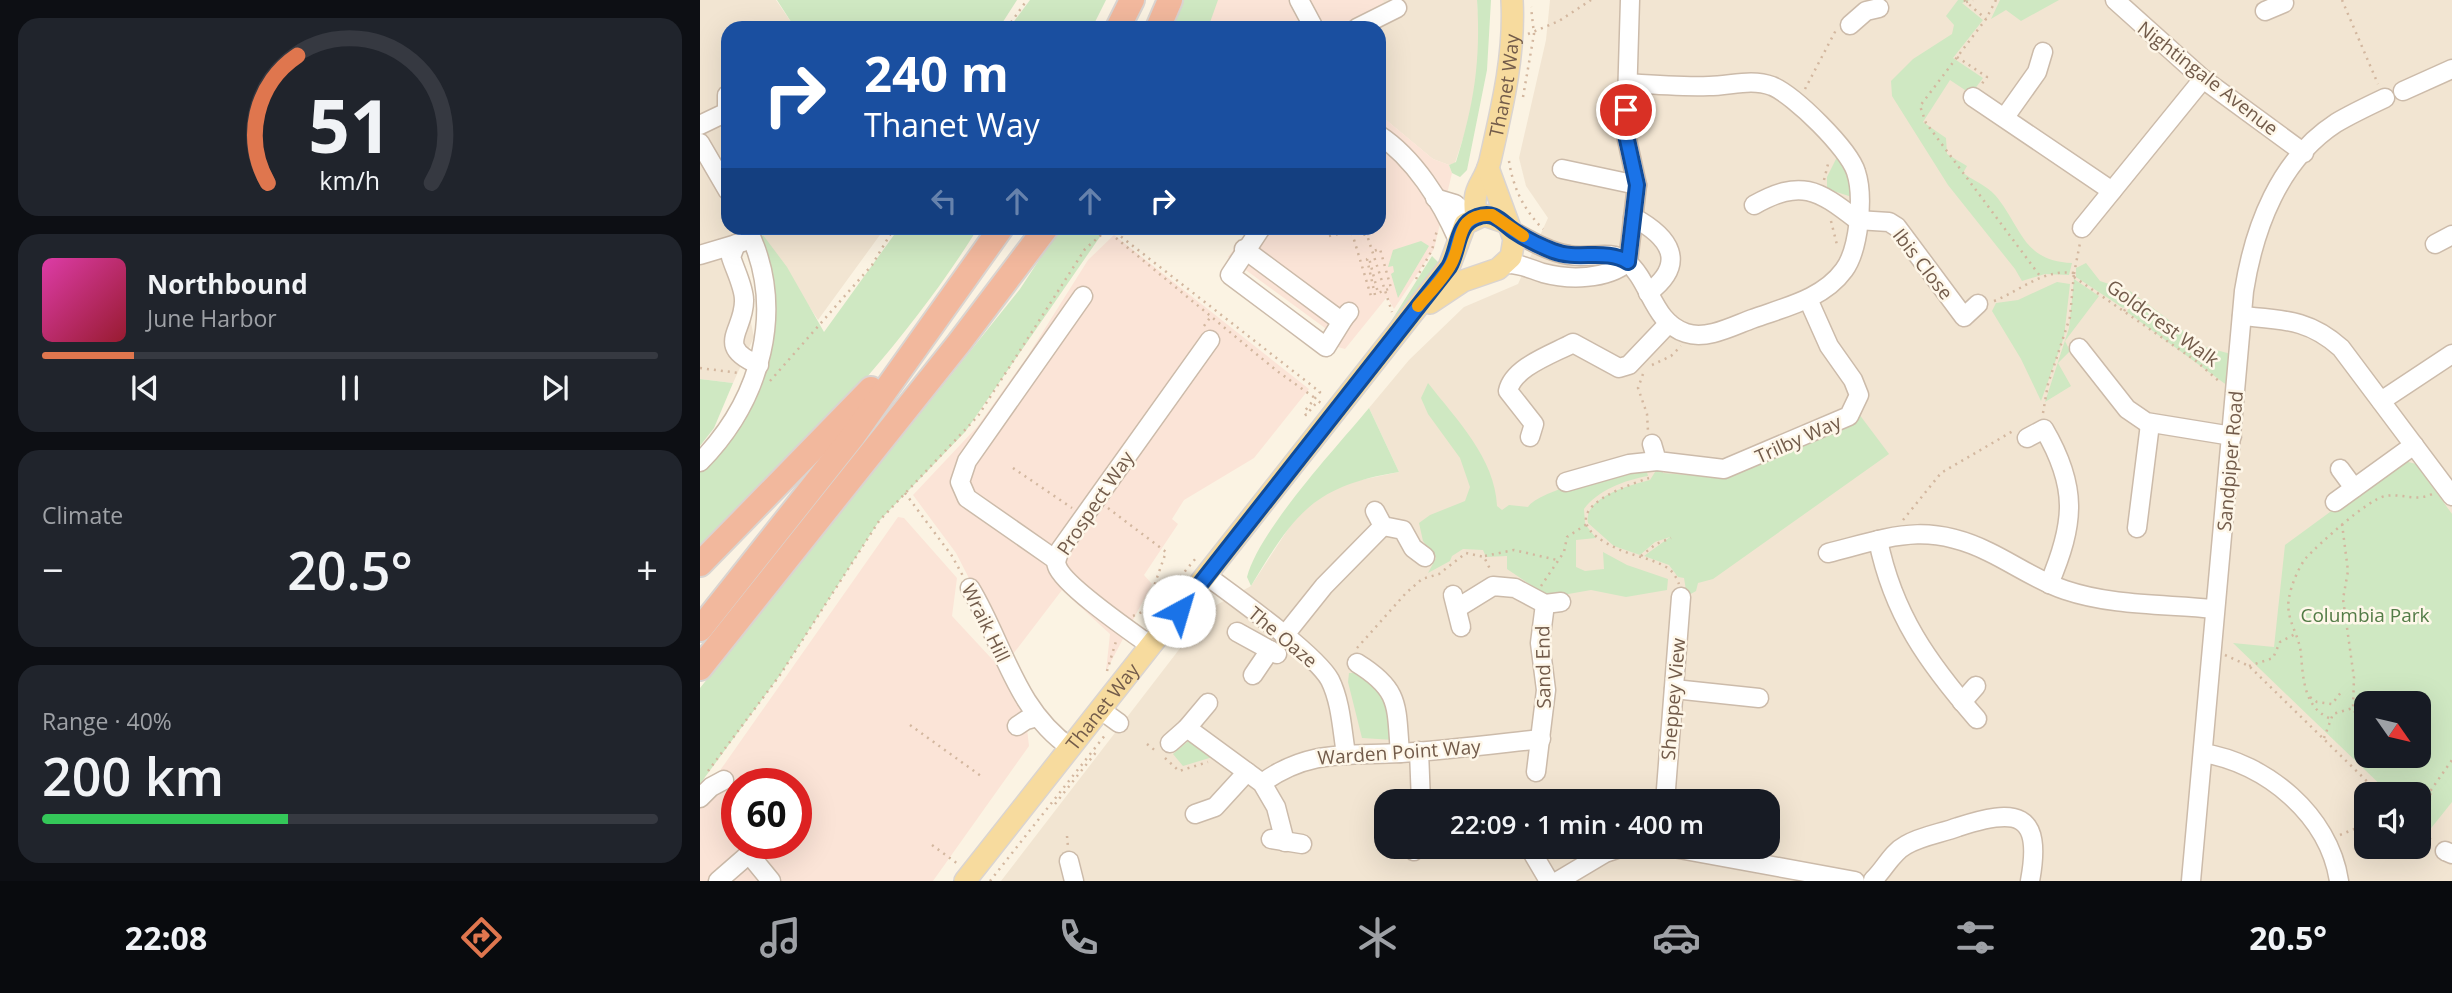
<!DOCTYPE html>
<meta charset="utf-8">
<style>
:root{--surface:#171b24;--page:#20242c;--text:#f1f3f6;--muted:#9ea1a6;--line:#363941;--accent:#df764e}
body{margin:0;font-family:"Open Sans",sans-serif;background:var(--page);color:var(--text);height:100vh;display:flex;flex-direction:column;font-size:26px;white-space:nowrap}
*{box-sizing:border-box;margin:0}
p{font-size:23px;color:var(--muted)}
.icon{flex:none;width:38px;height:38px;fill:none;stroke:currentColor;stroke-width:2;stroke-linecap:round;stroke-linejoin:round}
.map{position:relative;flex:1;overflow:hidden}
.details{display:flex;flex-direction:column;gap:18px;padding:18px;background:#0d0f14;width:700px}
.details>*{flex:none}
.banner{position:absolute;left:21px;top:21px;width:665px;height:214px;border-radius:21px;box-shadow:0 7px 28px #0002;background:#1a4fa0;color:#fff;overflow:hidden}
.needle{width:46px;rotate:124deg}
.fabs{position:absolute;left:1654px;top:691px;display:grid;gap:14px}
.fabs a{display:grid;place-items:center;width:77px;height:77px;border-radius:14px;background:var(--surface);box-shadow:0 7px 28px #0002;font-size:35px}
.speed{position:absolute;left:21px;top:768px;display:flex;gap:14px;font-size:35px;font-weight:700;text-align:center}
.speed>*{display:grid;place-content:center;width:91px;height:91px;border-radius:50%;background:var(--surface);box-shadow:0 7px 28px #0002;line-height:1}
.speed .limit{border:10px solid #d22;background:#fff;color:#111}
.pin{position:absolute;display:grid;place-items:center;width:60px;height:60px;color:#fff;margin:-30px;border:4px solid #fff;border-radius:50%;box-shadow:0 2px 7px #0007}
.me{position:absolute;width:77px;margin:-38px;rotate:39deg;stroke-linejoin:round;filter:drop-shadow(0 0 5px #0008)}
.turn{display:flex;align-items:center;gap:24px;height:147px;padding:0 28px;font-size:32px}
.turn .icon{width:91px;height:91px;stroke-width:2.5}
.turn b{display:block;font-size:49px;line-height:60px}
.lanes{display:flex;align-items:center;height:66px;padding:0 28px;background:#0003;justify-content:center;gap:35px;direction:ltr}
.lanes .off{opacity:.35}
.big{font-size:52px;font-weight:600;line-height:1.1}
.details .widget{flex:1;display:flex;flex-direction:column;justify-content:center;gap:10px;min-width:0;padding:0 24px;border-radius:21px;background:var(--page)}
.details .dial{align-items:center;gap:0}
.dial svg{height:182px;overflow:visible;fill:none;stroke:var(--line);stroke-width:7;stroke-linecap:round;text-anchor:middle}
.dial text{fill:var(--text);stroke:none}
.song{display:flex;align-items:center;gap:21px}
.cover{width:84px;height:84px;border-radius:10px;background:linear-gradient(135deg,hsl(320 70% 55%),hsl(350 70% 35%))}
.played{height:7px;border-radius:4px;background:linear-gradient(90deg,var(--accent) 15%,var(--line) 15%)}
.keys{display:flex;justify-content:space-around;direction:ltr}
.heat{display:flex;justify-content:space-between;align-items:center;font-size:38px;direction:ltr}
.charge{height:10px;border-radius:5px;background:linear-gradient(90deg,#34c759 40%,var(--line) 0)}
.trip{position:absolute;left:674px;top:789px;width:406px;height:70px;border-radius:21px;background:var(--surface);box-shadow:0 7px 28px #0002;font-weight:600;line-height:70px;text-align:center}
.dock{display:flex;height:112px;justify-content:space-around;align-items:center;background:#090b0e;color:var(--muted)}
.dock .icon{width:49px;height:49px}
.dock .on{color:var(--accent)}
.dock b{font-size:32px;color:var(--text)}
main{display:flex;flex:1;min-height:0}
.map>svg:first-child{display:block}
.residential{fill:#f2e5d2;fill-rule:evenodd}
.commercial{fill:#fbe4d7;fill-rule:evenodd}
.green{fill:#cfe8c2;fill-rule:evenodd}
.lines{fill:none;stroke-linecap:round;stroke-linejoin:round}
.minor-casing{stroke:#cba;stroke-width:21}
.major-casing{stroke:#dad4d0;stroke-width:24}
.highway-casing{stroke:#dad4d0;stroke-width:28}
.path{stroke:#d3b79f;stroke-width:2.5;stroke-dasharray:2 5;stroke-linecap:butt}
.minor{stroke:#fff;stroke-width:18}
.major{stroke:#f7db9e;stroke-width:21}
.highway{stroke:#f2b89d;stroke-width:24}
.route-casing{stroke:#114b97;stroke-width:18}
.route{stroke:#1a73e8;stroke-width:12}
.slow{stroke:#f59e0b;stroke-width:12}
.labels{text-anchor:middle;stroke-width:5;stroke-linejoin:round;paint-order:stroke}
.street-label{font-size:19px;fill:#725b4a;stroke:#fef7e9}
.park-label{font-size:19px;fill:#537c46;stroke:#fef7e9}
</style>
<main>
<section class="details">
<div class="widget dial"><svg viewBox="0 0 100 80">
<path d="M14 69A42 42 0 1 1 86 69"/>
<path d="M14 69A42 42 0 0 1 27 13" stroke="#df764e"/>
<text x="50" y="56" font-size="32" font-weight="700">51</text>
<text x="50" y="72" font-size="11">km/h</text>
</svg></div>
<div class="widget">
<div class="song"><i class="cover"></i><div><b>Northbound</b><p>June Harbor</p></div></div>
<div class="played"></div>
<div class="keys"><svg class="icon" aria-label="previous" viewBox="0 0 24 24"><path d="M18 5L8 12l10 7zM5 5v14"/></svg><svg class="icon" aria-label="pause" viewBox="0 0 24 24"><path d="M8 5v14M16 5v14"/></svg><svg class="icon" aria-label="next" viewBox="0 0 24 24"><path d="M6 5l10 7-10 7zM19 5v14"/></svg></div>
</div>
<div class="widget"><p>Climate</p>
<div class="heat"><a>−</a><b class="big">20.5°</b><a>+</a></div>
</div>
<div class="widget"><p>Range · 40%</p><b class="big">200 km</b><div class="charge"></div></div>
</section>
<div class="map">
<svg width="1752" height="881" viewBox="0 0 1752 881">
<rect width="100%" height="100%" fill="#fbf3e3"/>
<g class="residential">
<path d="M0,0h76l19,28h-67v200h157l-67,92 -55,-85 -31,-1 22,103 -21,46 -33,-4z"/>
<path d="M683,0h94l3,43 -7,65 -18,55 -6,2 -16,-6 -54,-45v-86h-36z"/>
<path d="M850,0h902v881h-1451l210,-273 40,-22 43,-66 23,-22 29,-15 53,-11 -30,-64 40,-48 55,-53 54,-23 30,-66 -22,-32 -7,-28 27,-118zM1666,704h52v52h-52zM1666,794h52v53h-52zM686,802h382v45h-382z"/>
</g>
<g class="commercial">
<path d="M517,0h166l1,2 -41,26h-137z"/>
<path d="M679,114l54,45 16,6 3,8 -18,76 -40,60 -7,-12 -42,52 -7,-2 -13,-19 -97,-71 23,-29h128z"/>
<path d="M414,235l195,154 -55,69 -70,42 -12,19 6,5 -34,51 8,9 -46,87 4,-37 -48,-44 -52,68 -54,-105 -43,-58 64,-68 50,-70 61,-97z"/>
<path d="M198,517l6,1 53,60 -5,38 65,70 9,34 3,26 -96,135h-233v-82zM37,784h59v60h-59z"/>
</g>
<g class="green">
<path d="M77,0h240l-18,28h-204z"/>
<path d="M330,0h76l-14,28h-83z"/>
<path d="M480,0h38l-10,28h-40z"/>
<path d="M777,0h14l-4,70 -20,100 -7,7 -8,-4 -3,-8 7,-3c18,-57 25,-102 21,-162z"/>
<path d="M1258,0h12l-8,3 21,17 -30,38 30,20 -12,16 -21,-14 -27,42 23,16 1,16 20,12 -4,7c10,7 24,13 32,22 27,32 27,66 77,68l-3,12 -24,-1 -23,7 -7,-12 -67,-84 -56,-89 -1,-15 22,-22 39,-25 2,-9 -8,-9z"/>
<path d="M1300,0h59l-38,21 -15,-11 -15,9z"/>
<path d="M1139,153l14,31 -1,13 -25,-8v-12z"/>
<path d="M199,228h79c-76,123 -179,224 -278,329v-85c74,-78 86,-130 58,-233l5,-4 24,32 37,65z"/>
<path d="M360,228h46l-141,204 -86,89 -99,154 -80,109v-96l320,-399z"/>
<path d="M721,241l8,5 -31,52 -7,-24 3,-2 -1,-6 -5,1 5,-17z"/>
<path d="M732,256l10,10 -25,23 -27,34z"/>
<path d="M1386,263l14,18 30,10 75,56 26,7 -3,32 -101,-74 6,-13 -10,9 -47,-31v-9z"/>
<path d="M1374,279l25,17 -34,45 5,10 -12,12 13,23 -26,16 24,-74z"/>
<path d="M1357,282l13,2 -6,53 -23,64 -20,-42 -29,-48 4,-8 22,-3z"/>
<path d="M0,379l33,4 -19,45 -14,18z"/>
<path d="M728,383c28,36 67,75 69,123l5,4 7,-5 19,2c11,-17 93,-36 117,-42l3,11c-23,4 -50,14 -64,33l1,15 11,14 -20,2v27l9,4 19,-2 -1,-17 24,13 41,14 -1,11 -41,7 -35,-7 -34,6 -16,-4 -34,-23v-13l-21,1 -3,-7 -20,-1 -11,7 -2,5 -22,12 8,-15 -13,-17 -4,-18 11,-8 35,-14 5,-14 -10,-29 -32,-44 -7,-16z"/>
<path d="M669,408l30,64c-87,14 -105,43 -148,114l-4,-9c13,-48 88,-128 122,-169z"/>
<path d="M1159,414l30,40 -176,125 -15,4 -2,8 -9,5 -3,-18 -6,-1 -9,-12 -25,-9 26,-19 -15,5 -15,13 -26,-9 -26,-23c-5,-26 43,-38 62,-43l5,-8 7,-2 1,3 62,5 69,-29z"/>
<path d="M1701,460l15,4 36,50v288l-24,30 -9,-9 -1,-29h-28l-157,-151 41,4 11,-102zM1666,704h52v52h-52z"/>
<path d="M649,673h8l27,16 10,51 -32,-2 -14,-56z"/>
<path d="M492,738l24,18 -33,10 -10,-12z"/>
</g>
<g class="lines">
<g class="minor-casing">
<g id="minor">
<path d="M599,0l15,28"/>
<path d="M1415,0l88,79 101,74"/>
<path d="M1565,11l19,-8 -1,-3"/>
<path d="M1150,25l16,-14 13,-3"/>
<path d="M657,28l40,-20"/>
<path d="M1703,91l49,-22"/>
<path d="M1273,97l139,94"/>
<path d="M1305,117l32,-45 6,-20"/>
<path d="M0,125l27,-13v-17"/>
<path d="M679,135c35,23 62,66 79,105"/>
<path d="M0,143l28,48"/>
<path d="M862,169l75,16"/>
<path d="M735,198l20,6 17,15"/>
<path d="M1054,205c47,-26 63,-16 103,15"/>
<path d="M933,217c37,20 55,46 15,76"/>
<path d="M1157,220l32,2 8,5 67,90 14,-13"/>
<path d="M561,228l-31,47 96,72 18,-29"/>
<path d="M1382,228l121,-149"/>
<path d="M811,230c18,10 38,22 58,25 19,4 42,-6 57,6 25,20 26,61 60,72 21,7 47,-7 66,-14 33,-12 71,-20 92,-49 15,-20 20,-74 12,-98 -7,-23 -62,-77 -84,-86 -21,-8 -42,0 -63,0 -27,1 -53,-1 -80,-3"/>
<path d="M36,244l-5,13c4,13 13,30 13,43 1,31 -31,46 15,65"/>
<path d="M1735,244l17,-9"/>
<path d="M544,249l93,69h7l5,-6"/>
<path d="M0,255l43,-13"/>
<path d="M928,262l9,-77 -11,-50 4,-135"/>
<path d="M806,264c14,-1 24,5 37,9 26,7 63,7 85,-11"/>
<path d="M1542,316c41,4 67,3 99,32l111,148"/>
<path d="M1379,348l48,61 19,13 86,14"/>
<path d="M1681,401l71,-47"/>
<path d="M830,437l4,-13 -26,-33c5,-24 45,-37 65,-48l46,25 10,-3 40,-42"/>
<path d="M1327,438l17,-9c34,58 31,94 5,155"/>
<path d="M952,444l5,17 67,8 125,-53 10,-21 -6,-15 -24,-34 -21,-47"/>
<path d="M0,462c61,-62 87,-153 47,-234"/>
<path d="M1640,469l14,19"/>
<path d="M866,482l63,-18 28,-3"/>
<path d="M1635,502l79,-57"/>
<path d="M675,511l8,15 20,4 10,18 12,9"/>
<path d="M1437,528l13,-104"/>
<path d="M1178,540c15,74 50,123 99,179"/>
<path d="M1128,553c63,-16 98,-32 161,-1 25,12 49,29 76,38 47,16 100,14 149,19"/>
<path d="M356,560l-89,-62 -7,-16 7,-21 116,-165"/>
<path d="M507,576c27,20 109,78 123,104 11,22 12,50 16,74"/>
<path d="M270,588c33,54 45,122 101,160"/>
<path d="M753,595l8,32"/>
<path d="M759,607l34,-21 22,2 30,16 16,-2"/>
<path d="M537,632l40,22"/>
<path d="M584,636l40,-50 59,-60"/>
<path d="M451,646c-18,-13 -88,-61 -94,-80 -2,-5 1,-10 3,-16l150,-210"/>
<path d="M657,663c44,27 39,43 43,90"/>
<path d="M553,675l17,-25"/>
<path d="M974,689l85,9"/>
<path d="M1262,702l14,-16"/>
<path d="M401,710l18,13"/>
<path d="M317,726l9,-6 11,-3"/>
<path d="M487,728l75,55 14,24 9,35"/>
<path d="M470,743l17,-15 21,-25"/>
<path d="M719,751l2,51"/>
<path d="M1503,753c63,10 126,62 136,128"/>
<path d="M836,772l10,-82 -6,-47 5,-39"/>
<path d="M562,783c47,-34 85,-27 139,-30 47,-3 94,-9 140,-14"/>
<path d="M0,798l11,-11 13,-7"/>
<path d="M828,802v-2"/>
<path d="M965,802l16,-205"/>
<path d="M495,814l20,-7 32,-35"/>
<path d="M571,839l31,5"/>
<path d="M829,847l20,34"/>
<path d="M968,847l187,34"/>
<path d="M714,851l1,-4"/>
<path d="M1745,851l7,3"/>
<path d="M369,861l5,20"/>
<path d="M1173,880c12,-11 18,-27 33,-35 15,-9 36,-12 52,-18 58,-19 85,-16 72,54"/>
<path d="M18,881l31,-27 22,27"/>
<path d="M858,881l47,-28 18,-6"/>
<path d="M1491,881l53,-590c10,-63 35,-131 92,-168 15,-9 32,-17 49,-25"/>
</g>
</g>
<g class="major-casing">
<g id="major">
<path id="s1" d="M776,217c-5,-32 8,-31 14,-56 12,-53 25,-106 22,-161"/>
<path d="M730,303l33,-22 35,-12 13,-12 3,-18 -26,-71"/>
<path id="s2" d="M265,881l484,-614 16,-43 19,-9 23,8"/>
</g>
</g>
<g class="highway-casing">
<g id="highway">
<path d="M418,28l14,-28"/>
<path d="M458,28l12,-28"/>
<path d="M0,564l171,-175"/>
<path d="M0,629l153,-193 148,-208"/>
<path d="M0,668l259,-325 87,-115"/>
</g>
</g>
<g class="path">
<path d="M1264,0l22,19"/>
<path d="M1296,0l-10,19 -66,87 6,17 114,153"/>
<path d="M1642,0l36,84"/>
<path d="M1266,2l7,-2"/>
<path d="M307,28l20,-28"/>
<path d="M828,34l31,-13 32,-21"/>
<path d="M1257,57l30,20 -6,8"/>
<path d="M1105,89l31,-59"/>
<path d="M823,97l11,-63 -3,-27"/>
<path d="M809,161c4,27 15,49 34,68"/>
<path d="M1124,180l5,-20"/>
<path d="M1131,221l6,24"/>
<path d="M410,228l210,164 -16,20 2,3 12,-14 3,2"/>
<path d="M425,228l10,4 23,-4"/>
<path d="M652,233l19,63 4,-1 -8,-36 2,-1 9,35 13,-5 -11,-39 -7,2"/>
<path d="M667,235l3,-7"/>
<path d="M629,236l19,-4 19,3 25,77"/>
<path d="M416,238l161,133 38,27"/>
<path d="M1374,274l6,-31"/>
<path d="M1374,277l122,84 25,22"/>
<path d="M716,279l16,-29 5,-20"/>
<path d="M1294,301c28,-11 48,-32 80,-28"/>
<path d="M1424,311l8,-12"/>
<path d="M504,326l8,-11"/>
<path d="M952,365l19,-9 10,-10"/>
<path d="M0,368l39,5"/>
<path d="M943,374l-5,14 9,26 1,17"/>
<path d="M70,381l102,-116 22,-37"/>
<path d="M1343,413l5,-29 22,-67 4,-44"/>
<path d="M313,468l59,40"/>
<path d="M949,478c-36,12 -102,38 -33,70 16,8 35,10 50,19 7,4 10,10 13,17"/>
<path d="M205,493l47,63 11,20"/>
<path d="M408,508l58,44 -21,60"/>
<path d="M1203,520l38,-47 72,-42"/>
<path d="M1642,524l6,47 -5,28 11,79 -1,30 8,18"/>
<path d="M785,556l29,-6 43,10"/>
<path d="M941,556l15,-12 15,-6"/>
<path d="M841,586l23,-34 3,-15 20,-13"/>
<path d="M433,616l23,-10 40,-48"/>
<path d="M657,648l49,-55 16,-14 17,-5 27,-21 18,4 6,12"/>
<path d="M1525,655l24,11 131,128"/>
<path d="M1549,666l24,-8 7,-16 17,-9"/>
<path d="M407,671l10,-33"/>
<path d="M1610,697l7,5 15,2 10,-13"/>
<path d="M1629,718c-25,-11 -26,-40 -28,-64 -2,-21 -16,-35 -12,-56 2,-12 9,-30 17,-40 13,-14 61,-58 79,-62 17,-3 31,6 47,-2"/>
<path d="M210,725l71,51"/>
<path d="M1624,738l9,-24 20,-6"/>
<path d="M447,744l10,8"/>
<path d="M465,758l14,13 29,-9"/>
<path d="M8,771l72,-96 99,-154 99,-105 107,-167 24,-21"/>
<path d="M1718,797l13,-7 21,-30"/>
<path d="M355,804l42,-53"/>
<path d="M1718,830l15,11"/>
<path d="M1640,835l26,-11"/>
<path d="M367,836l1,11"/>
<path d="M1726,837l5,-47"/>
<path d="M232,845l26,19"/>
<path d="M290,881l116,-147"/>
</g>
<use href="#minor" class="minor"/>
<use href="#major" class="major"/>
<use href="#highway" class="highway"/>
</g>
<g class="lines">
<g class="route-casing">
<path id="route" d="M479,611l270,-344c10,-17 7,-43 28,-50 18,-7 25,6 37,14 12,8 26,15 39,20 25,10 52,-3 75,11l9,-77 -11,-50v-25"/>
</g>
<use href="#route" class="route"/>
<path class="slow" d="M718,306c11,-13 24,-26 32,-40 14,-23 4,-53 42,-51l31,21"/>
</g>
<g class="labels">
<g class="street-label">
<text transform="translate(1508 78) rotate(38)" y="7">Nightingale Avenue</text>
<text dy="7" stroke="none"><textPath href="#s1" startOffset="136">Thanet Way</textPath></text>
<text transform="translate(1223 264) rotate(52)" y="7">Ibis Close</text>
<text transform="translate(1463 323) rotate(36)" y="7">Goldcrest Walk</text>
<text transform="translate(1098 439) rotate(-24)" y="7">Trilby Way</text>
<text transform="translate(1530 461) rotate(-85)" y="7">Sandpiper Road</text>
<text transform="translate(395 503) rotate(-56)" y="7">Prospect Way</text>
<text transform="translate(286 623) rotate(64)" y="7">Wraik Hill</text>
<text transform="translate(583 637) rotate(40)" y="7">The Oaze</text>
<text transform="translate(843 667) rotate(-91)" y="7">Sand End</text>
<text transform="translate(973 699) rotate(-85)" y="7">Sheppey View</text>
<text dy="7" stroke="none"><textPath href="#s2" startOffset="222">Thanet Way</textPath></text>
<text transform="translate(699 752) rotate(-4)" y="7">Warden Point Way</text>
</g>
<g class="park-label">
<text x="1665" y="622">Columbia Park</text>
</g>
</g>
</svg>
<div class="fabs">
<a><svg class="needle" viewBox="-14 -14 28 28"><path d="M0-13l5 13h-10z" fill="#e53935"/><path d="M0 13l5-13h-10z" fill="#9ea1a6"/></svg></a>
<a><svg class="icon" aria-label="sound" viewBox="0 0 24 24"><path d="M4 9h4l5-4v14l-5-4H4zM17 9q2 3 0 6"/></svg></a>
</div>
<div class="speed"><div class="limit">60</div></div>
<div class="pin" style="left:926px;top:110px;background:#d93025"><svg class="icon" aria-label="arrive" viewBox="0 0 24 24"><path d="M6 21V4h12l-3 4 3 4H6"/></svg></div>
<svg class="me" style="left:479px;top:611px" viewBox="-20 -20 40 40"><circle r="19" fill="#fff"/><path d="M0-13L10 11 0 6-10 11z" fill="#1a73e8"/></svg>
<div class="trip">22:09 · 1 min · 400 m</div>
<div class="banner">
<div class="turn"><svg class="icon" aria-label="right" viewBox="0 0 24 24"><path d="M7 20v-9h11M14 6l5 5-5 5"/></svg><div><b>240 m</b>Thanet Way</div></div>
<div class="lanes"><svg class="icon off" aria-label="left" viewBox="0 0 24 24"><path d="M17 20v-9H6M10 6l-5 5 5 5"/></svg><svg class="icon off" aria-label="ahead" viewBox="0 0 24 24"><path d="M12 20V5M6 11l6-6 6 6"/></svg><svg class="icon off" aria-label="ahead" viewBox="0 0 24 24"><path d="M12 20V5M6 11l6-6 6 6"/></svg><svg class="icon" aria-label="right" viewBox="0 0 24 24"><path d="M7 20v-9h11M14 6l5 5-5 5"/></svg></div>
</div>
</div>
</main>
<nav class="dock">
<b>22:08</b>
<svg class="icon on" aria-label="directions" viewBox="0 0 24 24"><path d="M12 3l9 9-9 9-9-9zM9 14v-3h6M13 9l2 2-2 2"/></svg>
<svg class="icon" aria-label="music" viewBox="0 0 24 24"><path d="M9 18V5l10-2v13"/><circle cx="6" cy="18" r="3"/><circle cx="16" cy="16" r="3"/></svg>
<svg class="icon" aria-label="phone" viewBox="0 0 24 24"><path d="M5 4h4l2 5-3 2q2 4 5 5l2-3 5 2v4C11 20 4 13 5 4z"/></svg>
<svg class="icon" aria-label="climate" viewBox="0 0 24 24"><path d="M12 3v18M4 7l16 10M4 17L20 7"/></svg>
<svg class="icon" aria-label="car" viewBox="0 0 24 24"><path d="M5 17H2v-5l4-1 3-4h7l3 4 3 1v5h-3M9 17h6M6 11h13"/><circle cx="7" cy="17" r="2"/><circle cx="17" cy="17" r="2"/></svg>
<svg class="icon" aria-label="filters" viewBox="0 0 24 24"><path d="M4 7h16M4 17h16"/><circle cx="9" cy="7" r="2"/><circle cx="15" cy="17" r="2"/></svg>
<b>20.5°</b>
</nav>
